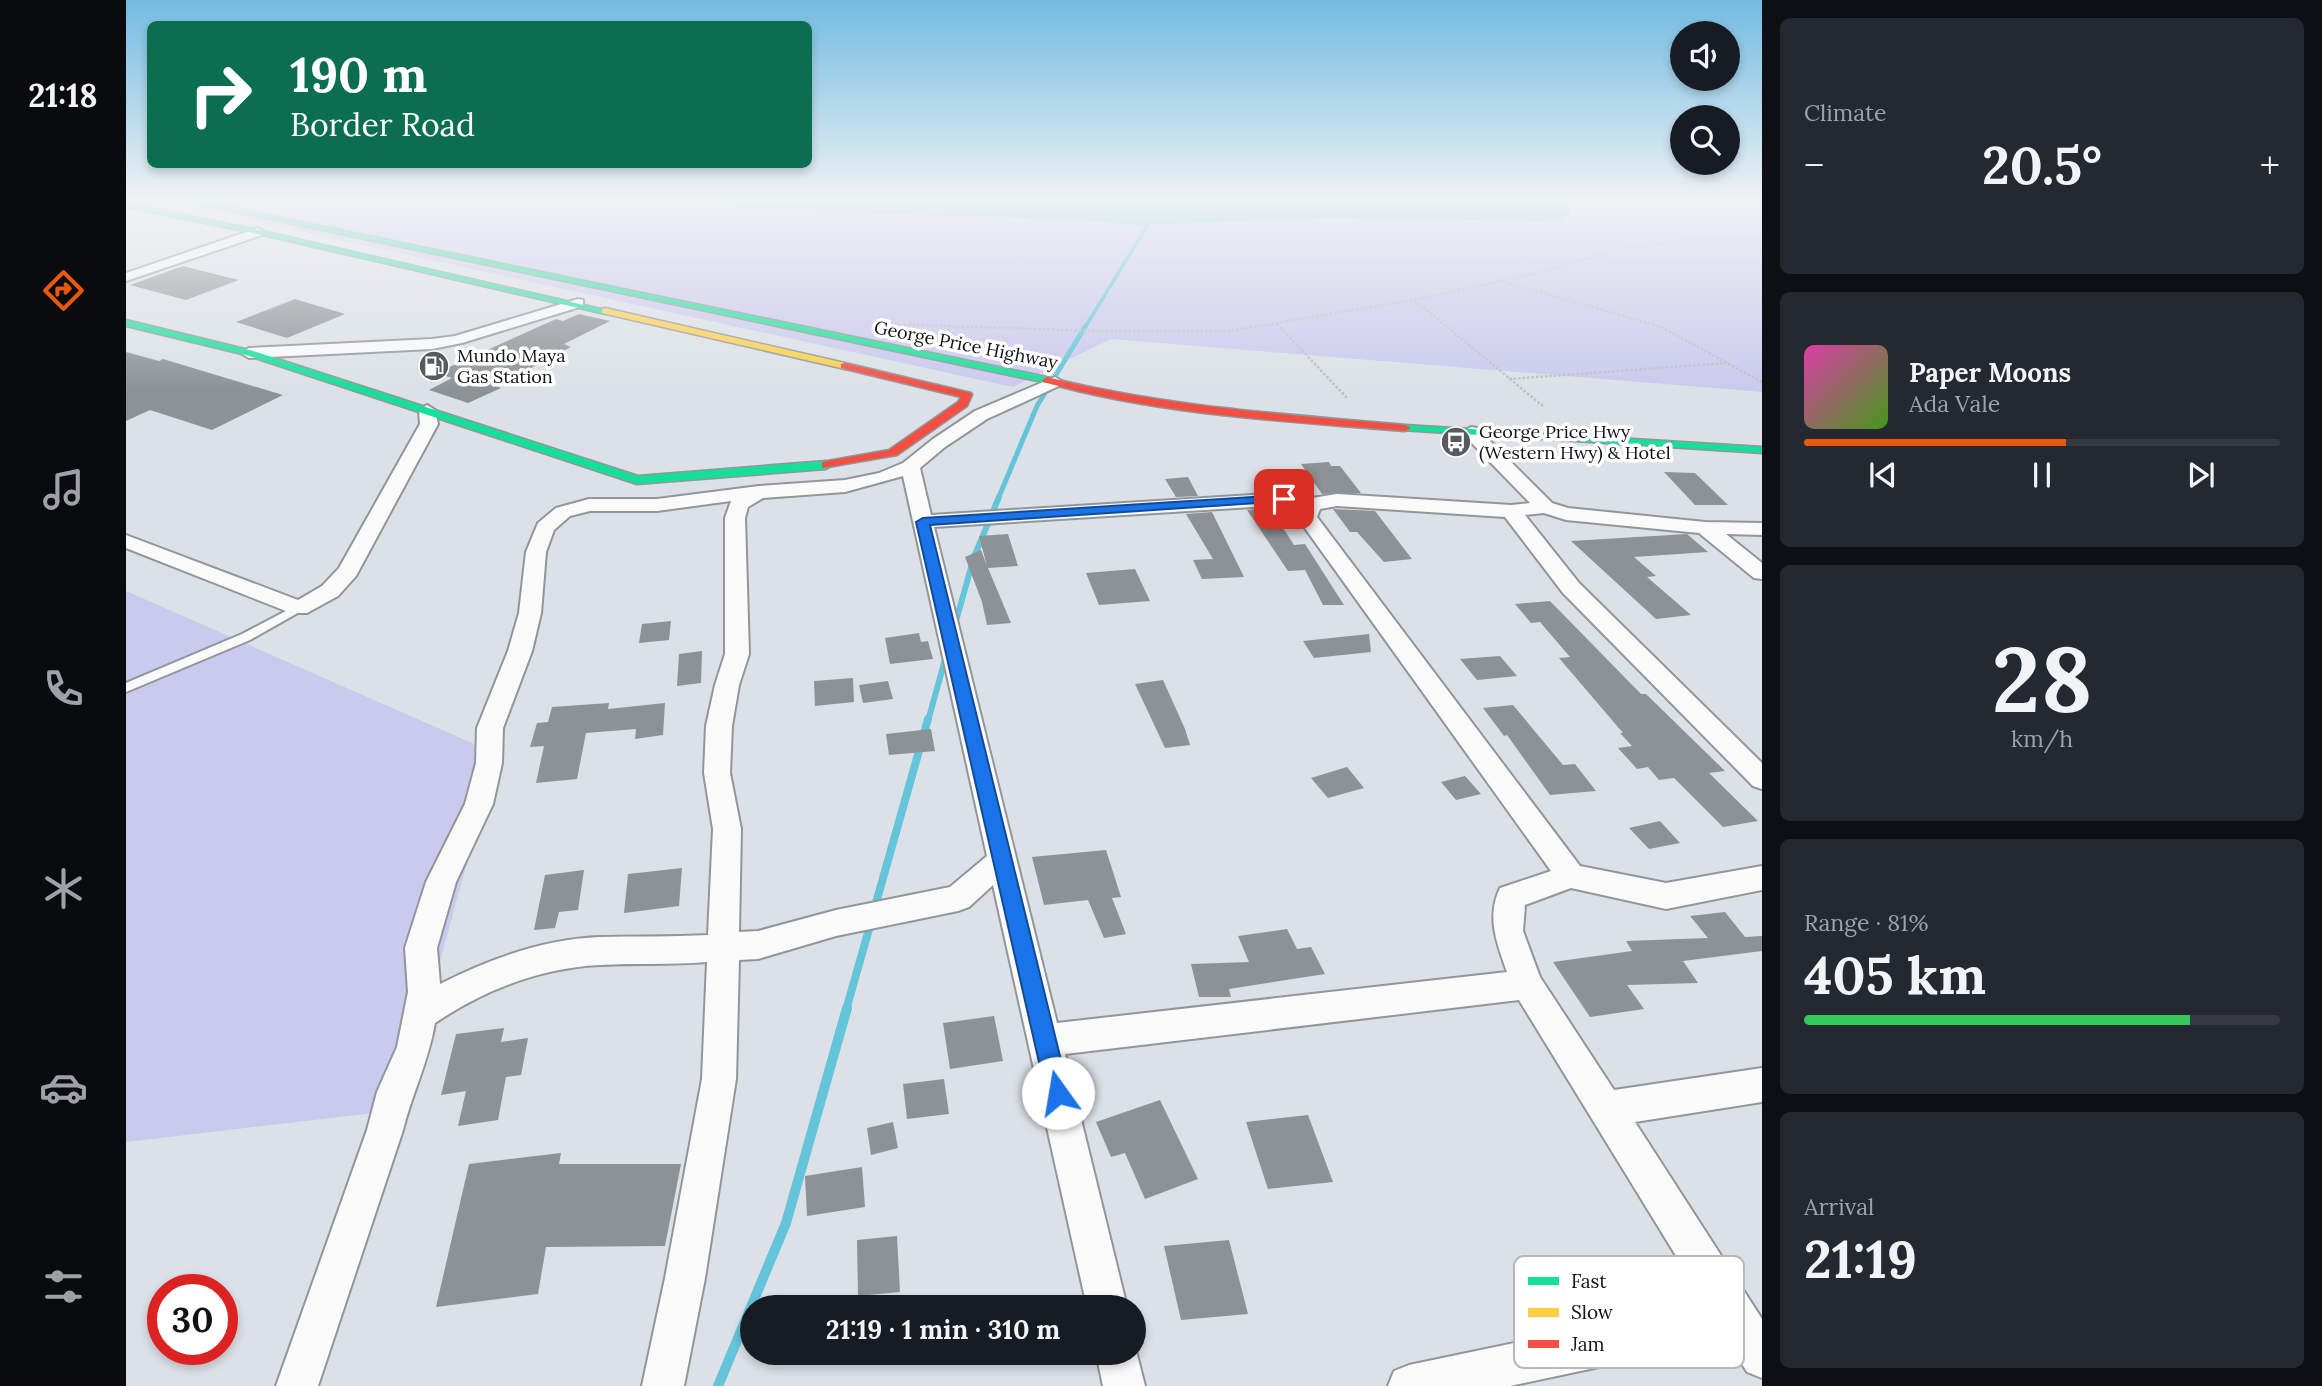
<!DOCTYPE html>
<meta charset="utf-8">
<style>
:root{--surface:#171b24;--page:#242831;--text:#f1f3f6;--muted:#9ea1a6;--line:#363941;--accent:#ea580c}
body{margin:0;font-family:Lora,serif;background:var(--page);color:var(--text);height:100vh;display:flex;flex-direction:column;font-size:26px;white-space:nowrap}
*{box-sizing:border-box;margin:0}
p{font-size:23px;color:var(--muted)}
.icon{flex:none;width:38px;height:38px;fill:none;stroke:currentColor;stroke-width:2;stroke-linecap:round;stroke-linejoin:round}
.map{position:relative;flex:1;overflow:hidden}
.side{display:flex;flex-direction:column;gap:18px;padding:18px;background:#0d0f14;width:560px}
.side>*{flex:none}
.top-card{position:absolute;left:21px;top:21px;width:665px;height:147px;border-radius:10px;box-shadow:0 4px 10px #0003;background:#0b6e4f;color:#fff;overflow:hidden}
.buttons{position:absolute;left:1544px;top:21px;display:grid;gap:14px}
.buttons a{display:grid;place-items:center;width:70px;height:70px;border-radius:50%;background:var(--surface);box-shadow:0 4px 10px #0003;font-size:35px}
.speed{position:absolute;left:21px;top:1274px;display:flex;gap:14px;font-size:35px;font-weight:700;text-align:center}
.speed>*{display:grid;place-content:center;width:91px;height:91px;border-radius:50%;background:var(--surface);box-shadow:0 4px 10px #0003;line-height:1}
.speed .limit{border:10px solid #d22;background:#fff;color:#111}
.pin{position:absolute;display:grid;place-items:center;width:60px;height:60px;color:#fff;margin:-30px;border-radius:14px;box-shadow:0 4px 10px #0006}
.me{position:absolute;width:77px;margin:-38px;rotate:347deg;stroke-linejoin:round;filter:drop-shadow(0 0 5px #0008)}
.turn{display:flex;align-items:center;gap:24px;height:147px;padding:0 28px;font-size:32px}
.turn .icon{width:91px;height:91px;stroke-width:2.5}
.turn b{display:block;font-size:49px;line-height:60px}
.big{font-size:52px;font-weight:700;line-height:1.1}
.side .widget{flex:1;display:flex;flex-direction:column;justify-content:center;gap:10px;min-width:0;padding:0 24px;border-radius:10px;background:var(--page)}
.side .dial{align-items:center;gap:0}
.dial b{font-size:91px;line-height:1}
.song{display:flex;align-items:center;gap:21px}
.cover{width:84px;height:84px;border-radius:10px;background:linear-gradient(135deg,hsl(320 70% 55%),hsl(100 70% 35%))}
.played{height:7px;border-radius:4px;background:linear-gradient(90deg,var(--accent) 55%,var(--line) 55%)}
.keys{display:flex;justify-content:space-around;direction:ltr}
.heat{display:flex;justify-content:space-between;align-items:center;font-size:38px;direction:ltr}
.charge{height:10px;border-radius:5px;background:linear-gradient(90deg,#34c759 81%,var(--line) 0)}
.trip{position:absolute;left:614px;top:1295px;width:406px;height:70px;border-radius:35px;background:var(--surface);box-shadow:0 4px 10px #0003;font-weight:700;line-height:70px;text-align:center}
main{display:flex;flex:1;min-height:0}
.tabs{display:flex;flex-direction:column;width:126px;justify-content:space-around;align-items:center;background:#090b0e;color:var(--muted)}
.tabs .icon{width:49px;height:49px}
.tabs .current{color:var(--accent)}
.tabs b{font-size:32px;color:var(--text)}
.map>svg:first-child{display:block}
.green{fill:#cac9ee}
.water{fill:#64c5da}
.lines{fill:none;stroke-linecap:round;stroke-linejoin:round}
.stream-far4{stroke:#64c5da;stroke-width:3.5}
.stream-far3{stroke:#64c5da;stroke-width:5}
.stream-far2{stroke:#64c5da;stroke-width:6}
.stream-far1{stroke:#64c5da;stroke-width:8}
.stream{stroke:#64c5da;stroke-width:10}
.building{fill:#8d9296}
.lane-casing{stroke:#92969b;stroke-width:4}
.street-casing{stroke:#92969b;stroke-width:4}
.fast-casing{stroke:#92969b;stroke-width:3}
.slow-casing{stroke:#92969b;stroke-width:3}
.jam-casing{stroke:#92969b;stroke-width:3}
.path{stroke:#bfc0c1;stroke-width:2.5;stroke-dasharray:2.5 2;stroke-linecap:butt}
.lane{fill:#fafafb;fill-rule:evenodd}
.street{fill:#fafafb;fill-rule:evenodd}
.fast{fill:#16e098;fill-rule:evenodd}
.slow{fill:#ffcf43;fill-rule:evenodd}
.jam{fill:#f24e42;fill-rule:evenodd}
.route{fill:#1a73e8;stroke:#114b97;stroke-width:2}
.labels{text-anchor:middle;stroke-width:7;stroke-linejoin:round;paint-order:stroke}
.far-street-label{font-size:18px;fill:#101316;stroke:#fff}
.far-poi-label{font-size:18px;fill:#101316;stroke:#fff;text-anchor:start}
.key{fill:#fff;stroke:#b7b8b9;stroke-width:2}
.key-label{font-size:19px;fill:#101316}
</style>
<main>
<nav class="tabs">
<b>21:18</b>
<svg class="icon current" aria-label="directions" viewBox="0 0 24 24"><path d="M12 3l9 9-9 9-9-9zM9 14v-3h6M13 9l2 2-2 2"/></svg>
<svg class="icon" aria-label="music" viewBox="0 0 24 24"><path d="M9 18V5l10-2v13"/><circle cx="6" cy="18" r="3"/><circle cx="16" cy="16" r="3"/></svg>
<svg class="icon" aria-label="phone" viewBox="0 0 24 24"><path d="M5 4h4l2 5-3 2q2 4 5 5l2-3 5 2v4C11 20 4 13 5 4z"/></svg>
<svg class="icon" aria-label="climate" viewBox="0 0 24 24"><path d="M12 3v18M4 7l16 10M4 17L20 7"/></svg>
<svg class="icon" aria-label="car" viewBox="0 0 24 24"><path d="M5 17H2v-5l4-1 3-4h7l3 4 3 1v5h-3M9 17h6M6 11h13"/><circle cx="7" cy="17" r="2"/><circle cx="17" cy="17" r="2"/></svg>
<svg class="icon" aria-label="filters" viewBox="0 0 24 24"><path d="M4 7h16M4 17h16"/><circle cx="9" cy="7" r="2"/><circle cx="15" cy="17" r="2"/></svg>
</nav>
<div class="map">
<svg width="1636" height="1386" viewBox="0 0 1636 1386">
<rect width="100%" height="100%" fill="#dce1e7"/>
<g class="green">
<path d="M21,198h468l171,13 296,9 56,5 189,-7 232,2 12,-6 -1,-8 -11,-8h203v194l-651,-53 -98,48z"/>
<path d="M0,591l371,163 -98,356 -273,32z"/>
</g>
<path class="water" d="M489,198h239l52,4 103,-4h71l53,4 109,-4h317l11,8 1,8 -12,6 -22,1 -210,-3 -189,7 -56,-5 -296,-9z"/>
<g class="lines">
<path class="stream-far4" d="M958,329l68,-111"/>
<path class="stream-far3" d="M872,499l39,-93 48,-79"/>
<g class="stream-far2">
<path d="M828,628l20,-71 25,-60"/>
<path d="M802,721l18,-65"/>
</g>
<g class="stream-far1">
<path d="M748,910l54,-191"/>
<path d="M720,1010l25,-88"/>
</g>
<path class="stream" d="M592,1386l68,-163 61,-215"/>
</g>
<g class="building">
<path d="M57,266l19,5 37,9 -53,20 -56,-15z"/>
<path d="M169,299l50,15 -58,24 -51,-16z"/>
<path d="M453,314l31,7 -46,23 7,3 -74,39 4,2 -33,15 -39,-13 23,-12 -16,-5 120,-54 7,2z"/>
<path d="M0,352l33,9 4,-2 120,36 -71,35 -62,-20 -24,11z"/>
<path d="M1203,462l2,4h9l21,27 -39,1 -21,-30z"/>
<path d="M1538,472l31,1 33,32h-33z"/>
<path d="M1062,477l10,19 -22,1 -11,-18z"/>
<path d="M1144,508l24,37 11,-1 39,61h-21l-18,-35 -17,1 -41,-61z"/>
<path d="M1207,509l42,2 37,48 -28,3 -27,-30h-7z"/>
<path d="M1086,512l32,65 -42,2 -9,-19 20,-1 -27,-45z"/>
<path d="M882,534l10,32 -30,2 23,55 -24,2 -5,-23 -17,-45 16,-7 6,16 -8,-30z"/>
<path d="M1561,534l21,18 -74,5 22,19 -9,1 44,38 -35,4 -85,-78z"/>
<path d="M1009,569l15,32 -51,4 -13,-32z"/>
<path d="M1424,601l91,93h5l79,77 -16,2 49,48 -35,6 -49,-49 -15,2 -11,-13 -11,2 -19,-21 14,-2 -12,-13h3l-64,-75 11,-1 -30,-35 -9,1 -16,-19z"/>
<path d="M545,621l-2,19 -30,3 3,-19z"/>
<path d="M793,633l2,9 7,-1 5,18 -43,5 -5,-26z"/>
<path d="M1243,634l2,18 -57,6 -11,-17z"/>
<path d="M576,651l-1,32 -24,3 2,-32z"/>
<path d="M1374,656l17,20 -40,4 -17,-21z"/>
<path d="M727,678l1,24 -39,4 -1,-25z"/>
<path d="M1037,680l22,49 5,16 -25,3 -30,-64z"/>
<path d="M762,681l5,18 -30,4 -4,-18z"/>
<path d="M483,703l-1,6 57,-6 -2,32 -28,4 1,-10 -50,4 -9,46 -41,4 8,-37 -14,1 7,-24 11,-1 4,-15z"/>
<path d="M1387,705l50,60 12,-1 21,27 -46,4 -43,-60 -3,1 -21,-28z"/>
<path d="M805,729l4,22 -46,4 -3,-21z"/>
<path d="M1221,767l17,21 -36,10 -17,-20z"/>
<path d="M1339,776l16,18 -25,6 -15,-18z"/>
<path d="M1534,821l20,22 -31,6 -20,-21z"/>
<path d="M980,850l15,47 -9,1 14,36 -22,4 -16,-38 -44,5 -12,-48z"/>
<path d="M556,868l-3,38 -55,7 4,-39z"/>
<path d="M458,870l-6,40 -19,2 -4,16 -21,2 11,-55z"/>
<path d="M1599,912l20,25 17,-1v15l-79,10 15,22 -71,2 17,24 -54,8 -37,-55 79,-11 -6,-10 82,-3 -18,-22z"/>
<path d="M1161,929l10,20 14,-2 14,27 -96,15 2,8h-32l-8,-33 58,-2 -11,-26z"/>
<path d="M868,1016l9,45 -53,8 -7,-46z"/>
<path d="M378,1028l-3,14 27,-4 -7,37 -15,2 -8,43 -40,6 8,-35 -25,4 15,-61z"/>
<path d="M818,1079l5,35 -42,5 -4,-35z"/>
<path d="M1034,1100l38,79 -53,20 -20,-46 -14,4 -15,-35z"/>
<path d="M1182,1115l25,67 -65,7 -22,-67z"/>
<path d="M767,1122l5,26 -27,7 -4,-27z"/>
<path d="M435,1153l-2,11h122l-16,82 -119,1 -8,47 -102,13 33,-143z"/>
<path d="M736,1167l3,40 -58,9 -2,-40z"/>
<path d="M771,1236l3,56 -42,4 -1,-56z"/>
<path d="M1103,1240l19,74 -67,6 -17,-74z"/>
</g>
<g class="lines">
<g class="lane-casing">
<path id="lane" d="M173,604l4,2 2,2 -2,2 -53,30 -124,52v-9l116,-49z"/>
</g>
<g class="street-casing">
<g id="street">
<path d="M132,228l6,4 -2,3 -136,46v-8z"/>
<path d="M452,299l5,1v6l-121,37 -30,6 -183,9 -8,-5 8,-5 183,-9 23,-3z"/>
<path d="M929,377l8,5 -2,3 -74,34 -42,28 -25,21 11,47 353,-22 28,5 25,-4 174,11 19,-2 -65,-67 -3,-4 9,-5 6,1 75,75 16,5 137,14 57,1v12l-36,-1 36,29v16l-8,-1 -55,-45 -133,-13 -22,-7 -19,2 54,68 183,180v26l-9,-3 -190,-193 -58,-76 -168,-11 -17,3 -3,8 263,349 86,17 96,-17v24l-96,19 -95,-21 -46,17 -2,26 17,46 74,113 148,-22v34l-127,20 127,197v59l-15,-6 -20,-32 -217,46h-122l6,-15 15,-6 296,-62 -186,-303 -454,54 62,253h-40l-94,-422 -24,22 -11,4 -122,25 -78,23 -19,1 -3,119 -31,199 -21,108h-42l23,-108 37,-199 5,-117c-36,3 -72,1 -107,3 -60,3 -116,25 -165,58 -6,37 -23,71 -32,107l-85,256h-42l91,-256 10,-38 20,-45 11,-55 -3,-44 21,-66 39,-78 11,-41 1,-35 31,-77 11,-38 7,-61 12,-29 18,-15 33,-9h68l102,-13 86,-6 34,-7 24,-10 30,-24 42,-28zM777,476l84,380 -37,31 -114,23 -78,21 -19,1 2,-103 -11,-56 2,-47 7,-41 10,-31 -4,-136 3,-11 15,-9 82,-6zM605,501l-6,17v136l-10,31 -9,41 -2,47 9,56 -5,106c-36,2 -72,1 -108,2 -56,2 -111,22 -160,47l-3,-36 19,-66 37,-78 9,-41 1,-35 29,-77 9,-38 5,-61 8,-22 16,-14 20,-5h67zM1158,505l17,3 -4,9 254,354 -51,17c-14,29 -3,56 7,84l-450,51 -123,-496z"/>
<path d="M301,405l8,5 3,14 -82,152 -18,20 -31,17h-16l-165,-65v-13l172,65 24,-14 17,-18 81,-144 -1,-14z"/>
<path d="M1008,1343l11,43h-42l-7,-33h38z"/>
</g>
</g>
<g class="fast-casing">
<g id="fast">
<path d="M44,198h16l861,179 5,3 -5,3z"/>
<path d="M0,203l132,27 352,81 -5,3 -347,-80 -132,-27z"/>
<path d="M0,320l127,31 385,125 188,-15 6,4 -6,4 -189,15 -391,-129 -120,-29z"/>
<path d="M1279,425l357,22v6l-361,-23 -2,-2z"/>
</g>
</g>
<g class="slow-casing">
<path id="slow" d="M479,308l240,55 5,3 -5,3 -243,-56v-4z"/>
</g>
<g class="jam-casing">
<g id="jam">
<path d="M719,363l126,30 1,2 -5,11 -70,49 -75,13v-6l67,-12 69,-48 3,-5 -120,-29v-4z"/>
<path d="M921,377c117,30 238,37 358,48l6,3 -6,3c-121,-10 -245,-16 -362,-49l-1,-2z"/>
</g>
</g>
<g class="path">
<path d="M1375,281l160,46 101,55"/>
<path d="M1285,301l13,7 120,99"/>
<path d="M755,324l219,7h129l190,-32 118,-26 88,-25 77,-9 60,-1"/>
<path d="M1151,324l71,75"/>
<path d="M1383,379l219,-16"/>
</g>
<use href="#lane" class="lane"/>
<use href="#street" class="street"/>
<use href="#fast" class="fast"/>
<use href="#slow" class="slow"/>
<use href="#jam" class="jam"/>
</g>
<linearGradient id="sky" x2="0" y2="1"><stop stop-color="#73bbe2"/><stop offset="0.51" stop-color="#eff2f4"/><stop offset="1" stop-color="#eff2f4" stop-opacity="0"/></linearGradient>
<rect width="1636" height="392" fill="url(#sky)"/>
<path class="route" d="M1158,495l6,4 -2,2 -358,24 139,568 -3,8 -8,4 -8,-4 -4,-8 -130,-571 7,-4z"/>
<defs>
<g id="fuel-disc" transform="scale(1.575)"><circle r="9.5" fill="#575b5f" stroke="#fff"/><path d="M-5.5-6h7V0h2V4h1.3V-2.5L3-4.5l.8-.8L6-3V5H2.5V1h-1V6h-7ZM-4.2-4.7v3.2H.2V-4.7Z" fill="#fff"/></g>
<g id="bus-disc" transform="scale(1.575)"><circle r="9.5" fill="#575b5f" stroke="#fff"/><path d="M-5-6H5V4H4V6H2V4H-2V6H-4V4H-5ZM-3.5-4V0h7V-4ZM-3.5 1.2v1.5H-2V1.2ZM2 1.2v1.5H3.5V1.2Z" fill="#fff"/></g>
</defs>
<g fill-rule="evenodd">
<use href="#fuel-disc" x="308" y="366"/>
<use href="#bus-disc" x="1330" y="442"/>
</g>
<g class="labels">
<g class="far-street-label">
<text transform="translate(840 345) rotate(11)" y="6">George Price Highway</text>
</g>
<g class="far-poi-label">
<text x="331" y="362">Mundo Maya<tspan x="331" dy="21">Gas Station</tspan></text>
<text x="1353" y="438">George Price Hwy<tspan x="1353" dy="21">(Western Hwy) &amp; Hotel</tspan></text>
</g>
</g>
<rect x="1388" y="1256" width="230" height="112" rx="10" class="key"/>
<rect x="1402" y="1277" width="31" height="8" fill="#16e098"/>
<rect x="1402" y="1308" width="31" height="9" fill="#ffcf43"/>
<rect x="1402" y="1340" width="31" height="8" fill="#f24e42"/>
<g class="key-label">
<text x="1445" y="1288">Fast</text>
<text x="1445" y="1319">Slow</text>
<text x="1445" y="1351">Jam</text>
</g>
</svg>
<div class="buttons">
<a><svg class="icon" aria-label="sound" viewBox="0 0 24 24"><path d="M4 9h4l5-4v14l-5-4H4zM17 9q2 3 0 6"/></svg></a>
<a><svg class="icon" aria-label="search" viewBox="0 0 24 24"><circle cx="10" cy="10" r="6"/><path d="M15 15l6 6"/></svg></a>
</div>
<div class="speed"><div class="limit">30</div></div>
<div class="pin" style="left:1158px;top:499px;background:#d93025"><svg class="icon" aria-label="arrive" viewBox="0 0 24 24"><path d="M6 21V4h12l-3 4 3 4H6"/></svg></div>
<svg class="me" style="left:932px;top:1093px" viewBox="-20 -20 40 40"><circle r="19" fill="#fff"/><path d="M0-13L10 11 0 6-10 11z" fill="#1a73e8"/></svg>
<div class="trip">21:19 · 1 min · 310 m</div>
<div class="top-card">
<div class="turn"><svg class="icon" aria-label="right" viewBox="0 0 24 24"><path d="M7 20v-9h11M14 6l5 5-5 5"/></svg><div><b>190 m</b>Border Road</div></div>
</div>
</div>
<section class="side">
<div class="widget"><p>Climate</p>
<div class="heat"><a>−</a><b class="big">20.5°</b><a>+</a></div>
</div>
<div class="widget">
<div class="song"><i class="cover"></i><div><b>Paper Moons</b><p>Ada Vale</p></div></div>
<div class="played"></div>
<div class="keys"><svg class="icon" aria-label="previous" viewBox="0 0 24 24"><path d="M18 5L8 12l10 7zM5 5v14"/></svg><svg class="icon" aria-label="pause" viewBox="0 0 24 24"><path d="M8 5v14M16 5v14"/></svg><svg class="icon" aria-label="next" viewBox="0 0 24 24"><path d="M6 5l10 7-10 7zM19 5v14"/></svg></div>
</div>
<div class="widget dial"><b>28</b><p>km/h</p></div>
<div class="widget"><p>Range · 81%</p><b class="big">405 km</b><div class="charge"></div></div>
<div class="widget"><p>Arrival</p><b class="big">21:19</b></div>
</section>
</main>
